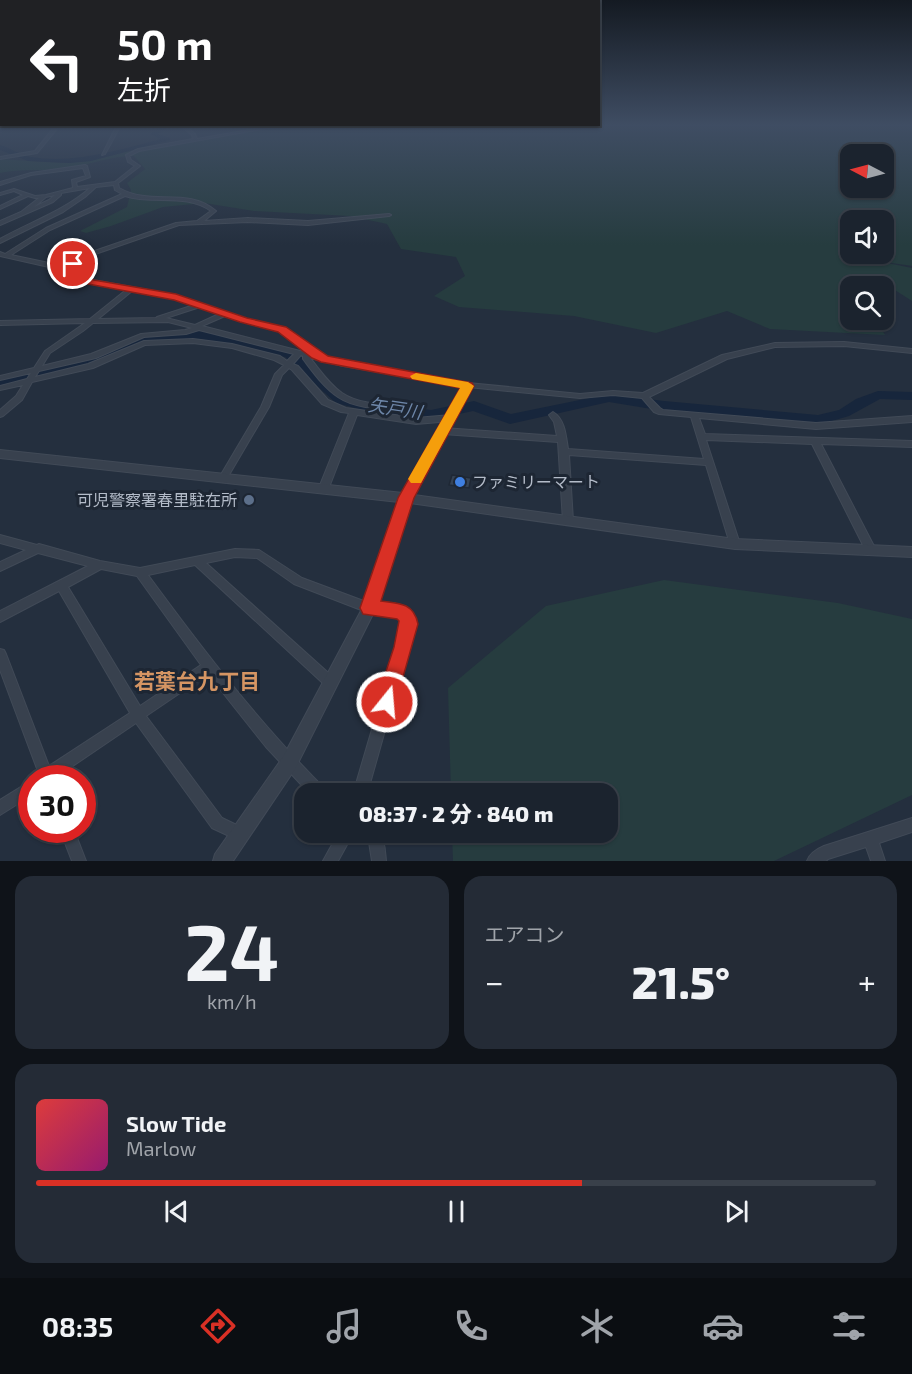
<!DOCTYPE html>
<html lang="ja">
<meta charset="utf-8">
<style>
:root{--surface:#1b232e;--page:#242b36;--text:#f1f3f6;--muted:#a0a4aa;--line:#39404a;--accent:#d93025}
body{margin:0;font-family:"Exo 2","Noto Sans JP",sans-serif;background:var(--page);color:var(--text);height:100vh;display:flex;flex-direction:column;font-size:22px;white-space:nowrap}
*{box-sizing:border-box;margin:0}
p{font-size:20px;color:var(--muted)}
.icon{flex:none;width:33px;height:33px;fill:none;stroke:currentColor;stroke-width:2;stroke-linecap:round;stroke-linejoin:round}
.map{position:relative;height:861px;overflow:hidden}
.sheet{display:flex;flex-direction:column;gap:15px;padding:15px;background:#0f1319;flex:1}
.sheet>*{flex:none}
.top-card{position:absolute;left:0px;top:0px;width:600px;height:126px;box-shadow:0 2px 4px #0004,0 0 0 2px var(--line);background:#202124;color:#fff;overflow:hidden}
.needle{width:39px;rotate:276deg}
.buttons{position:absolute;left:840px;top:144px;display:grid;gap:12px}
.buttons a{display:grid;place-items:center;width:54px;height:54px;border-radius:12px;background:var(--surface);box-shadow:0 2px 4px #0004,0 0 0 2px var(--line);font-size:30px}
.speed{position:absolute;left:18px;top:765px;display:flex;gap:12px;font-size:30px;font-weight:700;text-align:center}
.speed>*{display:grid;place-content:center;width:78px;height:78px;border-radius:50%;background:var(--surface);box-shadow:0 2px 4px #0004,0 0 0 2px var(--line);line-height:1}
.speed .limit{border:9px solid #d22;background:#fff;color:#111}
.pin{position:absolute;display:grid;place-items:center;width:51px;height:51px;color:#fff;margin:-26px;border:3px solid #fff;border-radius:50%;box-shadow:0 2px 6px #0007}
.me{position:absolute;width:66px;margin:-33px;rotate:17deg;stroke-linejoin:round;filter:drop-shadow(0 0 4px #0008)}
.turn{display:flex;align-items:center;gap:21px;height:126px;padding:0 18px;font-size:27px}
.turn .icon{width:78px;height:78px;stroke-width:2.5}
.turn b{display:block;font-size:42px;line-height:51px}
.big{font-size:45px;font-weight:800;line-height:1.1}
.sheet .card{flex:1;display:flex;flex-direction:column;justify-content:center;gap:9px;min-width:0;padding:0 21px;border-radius:18px;background:var(--page)}
.sheet .dial{align-items:center;gap:0}
.dial b{font-size:78px;line-height:1}
.song{display:flex;align-items:center;gap:18px}
.cover{width:72px;height:72px;border-radius:9px;background:linear-gradient(135deg,hsl(0 70% 55%),hsl(320 70% 35%))}
.played{height:6px;border-radius:3px;background:linear-gradient(90deg,var(--accent) 65%,var(--line) 65%)}
.keys{display:flex;justify-content:space-around;direction:ltr}
.heat{display:flex;justify-content:space-between;align-items:center;font-size:33px;direction:ltr}
.sheet .tiles{flex:1;display:grid;gap:15px;grid-template-columns:1fr 1fr}
.card:last-child{grid-column:span 2}
.trip{position:absolute;left:294px;top:783px;width:324px;height:60px;border-radius:18px;background:var(--surface);box-shadow:0 2px 4px #0004,0 0 0 2px var(--line);font-weight:800;line-height:60px;text-align:center}
.menu{display:flex;height:96px;justify-content:space-around;align-items:center;background:#0b0e12;color:var(--muted)}
.menu .icon{width:42px;height:42px}
.menu .current{color:var(--accent)}
.menu b{font-size:27px;color:var(--text)}
.map>svg:first-child{display:block}
.green{fill:#263c3f;fill-rule:evenodd}
.lines{fill:none;stroke-linecap:round;stroke-linejoin:round}
.river{fill:#17263c;fill-rule:evenodd}
.building{fill:#364354;stroke:#1f2835;stroke-width:1.5}
.minor-casing{stroke:#414a57;stroke-width:2}
.tertiary-casing{stroke:#414a57;stroke-width:2}
.minor{fill:#38414e;fill-rule:evenodd}
.tertiary{fill:#38414e;fill-rule:evenodd}
.route{fill:#d93025;stroke:#8d1f18;stroke-width:1.5}
.slow{fill:#f59e0b}
.shop-dot{fill:#3f7fe0;stroke:#1d2633;stroke-width:2}
.service-dot{fill:#5c6f8a;stroke:#1d2633;stroke-width:2}
.labels{text-anchor:middle;stroke-width:6;stroke-linejoin:round;paint-order:stroke}
.poi-label{font-size:16px;fill:#b4bcc9;stroke:#1d2633;text-anchor:start}
.water-label{font-size:18px;font-style:italic;fill:#6d86a8;stroke:#1d2633}
.near-neighbourhood-label{font-size:21px;font-weight:bold;fill:#d59563;stroke:#1d2633}
</style>
<div class="map">
<svg width="912" height="861" viewBox="0 0 912 861">
<rect width="100%" height="100%" fill="#242f3e"/>
<g class="green">
<path d="M289,125l50,1 9,4 34,-5h530v141l-40,-6 40,8v33l-25,-16 -37,1v34h26l9,15 -115,-6 -43,-18 -71,22 -82,-17 -115,-9 -25,-11 31,-20 -9,-19 -55,-8 -14,-25 -37,-8 -96,-5 -50,-8 -41,4 -52,19 -25,7 -6,-2 47,-24 4,-17 -4,-7 18,-14 -11,-13c-22,0 -43,8 -64,12 -23,4 -47,0 -70,5v-14l61,4 27,-2 68,-16 27,-2zM850,154h34v34h-34zM850,220h34v34h-34z"/>
<path d="M664,580l174,23 74,16v176l-138,66h-321l-1,-28 156,-1v-38l-157,-1 -3,-105 98,-82z"/>
</g>
<g class="lines">
<g class="river">
<path d="M164,125h7l-13,9 12,4v2l-79,21 -21,2 -42,-2 -28,-11v-5c10,3 20,10 31,12 44,7 87,-7 130,-18l-11,-5z"/>
<path d="M201,331l56,10 38,10 51,46 28,6 57,7 43,-9 37,13 98,-20 55,7 154,14 21,-5 17,-11 22,-8 34,1v8l-32,-1 -31,17 -31,9 -154,-14 -55,-9 -99,22 -37,-13 -42,9 -57,-7 -38,-10 -51,-46 -84,-18 -60,4 -34,18 -90,23 -17,1v-8l17,-1 80,-21 40,-19z"/>
</g>
</g>
<path class="building" d="M452,475l19,3 -2,10 -20,-3z"/>
<g class="lines">
<g class="minor-casing">
<g id="minor">
<path d="M56,125h4l-23,28 -37,6v-2l35,-6z"/>
<path d="M117,125h4l-16,29 -3,1z"/>
<path d="M180,125h4l11,9 2,5 80,-14h7l-145,26 -10,5 2,4 9,6 -22,17 1,5c33,19 68,-2 97,23l-12,10 44,-3 60,3 81,-7 2,1 -2,1 -81,9 -60,-3 -69,3 -98,34 -5,5 5,3 5,11 7,2 83,15 70,24 38,9 36,28 23,6 125,21 112,11 33,-3 30,2 79,-38 53,-12 69,-1 68,7v4l-68,-7 -69,1 -48,12 -78,38 11,11 3,2 153,13 96,-7v6l-96,7 -117,-11 6,16 207,7v6l-91,-3 55,106 -1,3 -4,1 -4,-1 -55,-109 -106,-4 34,104 -1,3 -4,1 -4,-1 -1,-3 -24,-79 -137,-10 4,66 -2,3 -3,1 -3,-1 -2,-3 -5,-79 -115,-8 -4,-3 4,-3 114,8 -3,-14 -5,-7 4,-3c12,7 13,24 15,37l136,10 -13,-42 -32,-3 -5,-2 -12,-14 -29,-3 -33,3 -112,-11 -125,-21 -33,-8c10,12 19,26 32,35 19,13 48,11 70,13l4,3 -4,3c-22,-3 -55,-2 -74,-15 -14,-9 -25,-25 -35,-38v-3l-2,-1 -8,9 5,2 30,34 18,8 70,10 35,-3 4,3 -4,3 -35,3 -59,-9 -29,75 -2,2h-6l-2,-2 31,-77 -8,-1 -19,-8 -30,-34 -3,-2 -7,7 -13,32 -43,73h-6l-1,-2 42,-71 14,-33 9,-9 -10,-5 -42,-12 -39,-5 -48,2 -52,23 -61,14 -10,18 -19,16 -3,1v-7l16,-14 7,-11 -23,5v-4l27,-7 4,-6 -31,7v-4l34,-8 11,-17 40,-28 -85,2v-4l90,-2 36,-29 -34,-6 -10,-4 -5,-11 -5,-3 -23,1 -49,-11v-4l5,2 41,-26 76,-34 -7,-4 -1,-5 -18,2 -11,10 -22,15 -63,31v-4c30,-17 64,-28 90,-51l-29,5v2l-8,7 -53,23v-4l21,-9 18,-14h-4l-7,-2 -28,13v-3l23,-11 -9,-4 -14,4v-2l14,-4 21,7 11,-1 27,-7 -1,-8 14,-4 -3,-8 -52,7 -31,10v-3l31,-9 54,-8 2,1 3,11 -14,5 1,5 38,-5 20,-16 -7,-4 -2,-7 12,-6 55,-10 -1,-4zM55,195l-6,5 -15,7 12,-10zM125,196c28,9 61,-3 86,15l-14,10 -21,2 -99,34 -6,5 -22,1 -38,-8 39,-25zM132,291l43,8 19,6 -37,12 -1,1 -58,1zM200,307l19,7 -24,11 -29,-7zM225,316l17,5 38,9 28,23 -106,-27zM168,322l24,6 -7,2 -44,4 -50,20 -49,12 8,-13 33,-22 10,-8zM199,330l95,24 -7,7 -7,-5 -48,-12 -39,-5 -49,2 -56,23 -53,13 4,-6 57,-13 48,-21 42,-3z"/>
<path d="M0,535l37,10 2,-1 61,17 40,7 95,-19 24,1 43,28 67,25 36,5 6,6 4,10 -48,170h-14l50,-170 -5,-8 -29,-3 -75,-29 -37,-26 -22,-1 -29,6 128,115 2,4 -2,4 -4,2 -4,-2 -131,-121 -47,10c55,75 111,148 177,214l2,5h-17l-44,-47 -58,-73 -62,42 76,102 23,11 2,5 -2,5 -5,2 -28,-13 -76,-105 -81,55h-18l2,-4 -39,-104v-21l4,1 2,4 43,112 81,-53 -71,-122 -59,31v-11l88,-45 -50,-13 -38,18v-9l26,-12 -26,-7zM101,569l36,7 64,89 -61,41 -72,-119z"/>
<path d="M32,780v15l-32,20v-15z"/>
<path d="M912,818v14l-33,11 6,18h-14l-5,-14 -38,12 -2,2h-19c3,-8 10,-12 17,-15z"/>
<path d="M60,830h14l12,31h-14z"/>
<path d="M339,832h15l-16,29h-15z"/>
<path d="M363,832h17c5,9 5,19 6,29h-14l-3,-19z"/>
</g>
</g>
<g class="tertiary-casing">
<path id="tertiary" d="M468,382l5,3 -59,110 321,44 177,8v10l-177,-8 -325,-46 -36,109 -79,157 -62,92h-20l2,-7 68,-97 80,-150 36,-105 -399,-44v-8l403,43 60,-108z"/>
</g>
<use href="#minor" class="minor"/>
<use href="#tertiary" class="tertiary"/>
</g>
<linearGradient id="sky" x2="0" y2="1"><stop stop-color="#141a22"/><stop offset="0.51" stop-color="#3f4d63"/><stop offset="1" stop-color="#3f4d63" stop-opacity="0"/></linearGradient>
<rect width="912" height="245" fill="url(#sky)"/>
<path class="route" d="M70,262c10,-2 14,8 18,15l6,3 82,14 71,24 39,9 42,29 144,27 2,3 -60,112 -33,103c18,2 33,2 37,23l-24,85 -7,3 -8,-3 -3,-7 18,-55 5,-26 -2,-2 -34,-5 -3,-6 38,-110 62,-110 -139,-26 -9,-4 -34,-26 -38,-10 -66,-22 -86,-16 -8,-3 -12,-17z"/>
<path class="slow" d="M416,373l52,9 6,4 -53,97h-10l-3,-4 52,-91 -48,-9 -2,-3z"/>
<circle class="shop-dot" cx="460" cy="482" r="6"/>
<circle class="service-dot" cx="249" cy="500" r="6"/>
<g class="labels">
<g class="poi-label">
<text x="472" y="488">ファミリーマート</text>
<text x="237" y="506" text-anchor="end">可児警察署春里駐在所</text>
</g>
<g class="water-label">
<text transform="translate(395 409) rotate(9)" y="6">矢戸川</text>
</g>
<g class="near-neighbourhood-label">
<text x="197" y="689">若葉台九丁目</text>
</g>
</g>
</svg>
<div class="buttons">
<a><svg class="needle" viewBox="-14 -14 28 28"><path d="M0-13l5 13h-10z" fill="#e53935"/><path d="M0 13l5-13h-10z" fill="#a0a4aa"/></svg></a>
<a><svg class="icon" aria-label="sound" viewBox="0 0 24 24"><path d="M4 9h4l5-4v14l-5-4H4zM17 9q2 3 0 6"/></svg></a>
<a><svg class="icon" aria-label="search" viewBox="0 0 24 24"><circle cx="10" cy="10" r="6"/><path d="M15 15l6 6"/></svg></a>
</div>
<div class="speed"><div class="limit">30</div></div>
<div class="pin" style="left:73px;top:264px;background:#d93025"><svg class="icon" aria-label="arrive" viewBox="0 0 24 24"><path d="M6 21V4h12l-3 4 3 4H6"/></svg></div>
<svg class="me" style="left:387px;top:702px" viewBox="-20 -20 40 40"><circle r="17" fill="#d93025" stroke="#fff" stroke-width="3"/><path d="M0-11L8 9 0 5-8 9z" fill="#fff"/></svg>
<div class="trip">08:37 · 2 分 · 840 m</div>
<div class="top-card">
<div class="turn"><svg class="icon" aria-label="left" viewBox="0 0 24 24"><path d="M17 20v-9H6M10 6l-5 5 5 5"/></svg><div><b>50 m</b>左折</div></div>
</div>
</div>
<section class="sheet">
<div class="tiles">
<div class="card dial"><b>24</b><p>km/h</p></div>
<div class="card"><p>エアコン</p>
<div class="heat"><a>−</a><b class="big">21.5°</b><a>+</a></div>
</div>
<div class="card">
<div class="song"><i class="cover"></i><div><b>Slow Tide</b><p>Marlow</p></div></div>
<div class="played"></div>
<div class="keys"><svg class="icon" aria-label="previous" viewBox="0 0 24 24"><path d="M18 5L8 12l10 7zM5 5v14"/></svg><svg class="icon" aria-label="pause" viewBox="0 0 24 24"><path d="M8 5v14M16 5v14"/></svg><svg class="icon" aria-label="next" viewBox="0 0 24 24"><path d="M6 5l10 7-10 7zM19 5v14"/></svg></div>
</div>
</div>
</section>
<nav class="menu">
<b>08:35</b>
<svg class="icon current" aria-label="directions" viewBox="0 0 24 24"><path d="M12 3l9 9-9 9-9-9zM9 14v-3h6M13 9l2 2-2 2"/></svg>
<svg class="icon" aria-label="music" viewBox="0 0 24 24"><path d="M9 18V5l10-2v13"/><circle cx="6" cy="18" r="3"/><circle cx="16" cy="16" r="3"/></svg>
<svg class="icon" aria-label="phone" viewBox="0 0 24 24"><path d="M5 4h4l2 5-3 2q2 4 5 5l2-3 5 2v4C11 20 4 13 5 4z"/></svg>
<svg class="icon" aria-label="climate" viewBox="0 0 24 24"><path d="M12 3v18M4 7l16 10M4 17L20 7"/></svg>
<svg class="icon" aria-label="car" viewBox="0 0 24 24"><path d="M5 17H2v-5l4-1 3-4h7l3 4 3 1v5h-3M9 17h6M6 11h13"/><circle cx="7" cy="17" r="2"/><circle cx="17" cy="17" r="2"/></svg>
<svg class="icon" aria-label="filters" viewBox="0 0 24 24"><path d="M4 7h16M4 17h16"/><circle cx="9" cy="7" r="2"/><circle cx="15" cy="17" r="2"/></svg>
</nav>
